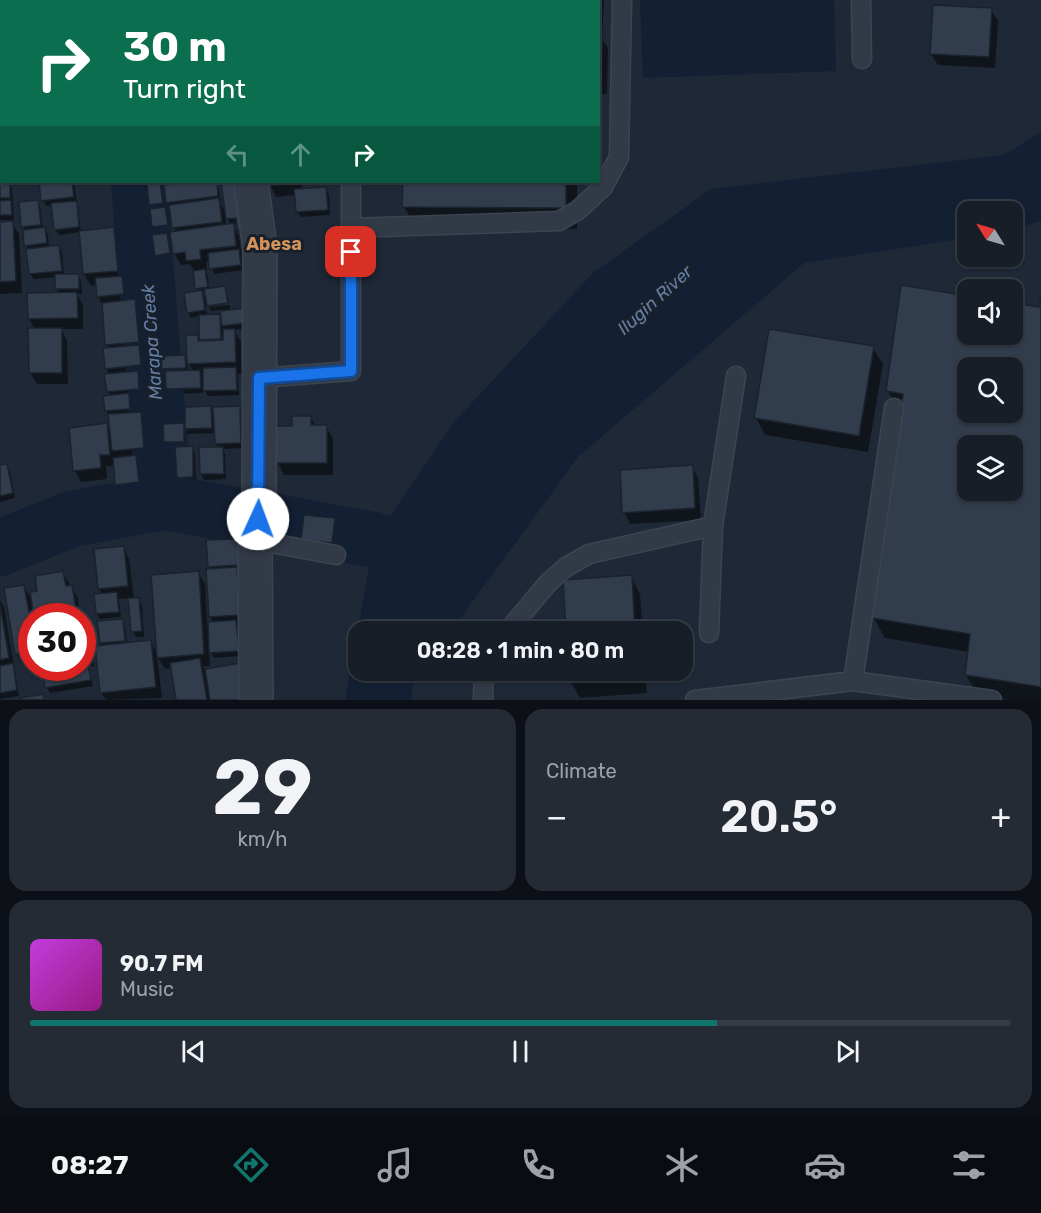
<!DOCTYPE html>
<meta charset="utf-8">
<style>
:root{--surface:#171e28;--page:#242b34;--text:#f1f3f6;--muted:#9ea2a8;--line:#363c45;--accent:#0f766e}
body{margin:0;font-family:Rubik,sans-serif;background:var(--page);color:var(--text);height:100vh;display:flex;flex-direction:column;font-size:22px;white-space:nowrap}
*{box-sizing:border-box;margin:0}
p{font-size:20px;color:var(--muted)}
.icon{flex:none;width:33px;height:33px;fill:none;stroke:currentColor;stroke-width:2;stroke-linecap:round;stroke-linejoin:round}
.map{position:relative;height:700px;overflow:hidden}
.drawer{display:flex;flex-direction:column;gap:9px;padding:9px;background:#0d1016;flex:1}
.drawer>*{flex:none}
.guide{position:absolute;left:0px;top:0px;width:600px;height:183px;box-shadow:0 2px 4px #0004,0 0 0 2px var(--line);background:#0b6e4f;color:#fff;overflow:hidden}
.needle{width:39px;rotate:307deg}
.fabs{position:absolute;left:957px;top:201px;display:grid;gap:12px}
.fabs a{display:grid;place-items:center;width:66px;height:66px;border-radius:12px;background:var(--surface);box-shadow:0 2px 4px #0004,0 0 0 2px var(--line);font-size:30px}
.speed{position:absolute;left:18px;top:603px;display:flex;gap:12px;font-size:30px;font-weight:700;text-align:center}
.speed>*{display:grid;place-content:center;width:78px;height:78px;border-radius:50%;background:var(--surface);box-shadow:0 2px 4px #0004,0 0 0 2px var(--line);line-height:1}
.speed .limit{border:9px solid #d22;background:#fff;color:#111}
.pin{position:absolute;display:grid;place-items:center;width:51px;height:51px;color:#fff;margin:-26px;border-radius:12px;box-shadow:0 3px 9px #0006}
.me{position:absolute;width:66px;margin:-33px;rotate:2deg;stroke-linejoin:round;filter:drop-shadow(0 0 4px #0008)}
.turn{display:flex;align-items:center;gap:21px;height:126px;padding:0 24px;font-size:27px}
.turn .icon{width:78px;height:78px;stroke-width:2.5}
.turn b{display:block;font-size:42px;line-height:51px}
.lanes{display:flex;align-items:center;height:57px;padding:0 24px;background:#0003;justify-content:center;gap:30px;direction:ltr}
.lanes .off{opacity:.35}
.big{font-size:45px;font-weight:600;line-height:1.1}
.drawer .tile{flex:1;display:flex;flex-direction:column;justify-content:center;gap:9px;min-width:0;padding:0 21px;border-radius:18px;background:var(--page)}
.drawer .dial{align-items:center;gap:0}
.dial b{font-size:78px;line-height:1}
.song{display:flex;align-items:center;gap:18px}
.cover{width:72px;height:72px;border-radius:9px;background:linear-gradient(135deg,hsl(290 70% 55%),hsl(310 70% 35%))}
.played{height:6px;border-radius:3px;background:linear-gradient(90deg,var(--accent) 70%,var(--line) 70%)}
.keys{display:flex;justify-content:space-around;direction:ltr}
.heat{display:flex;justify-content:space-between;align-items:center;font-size:33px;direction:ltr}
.drawer .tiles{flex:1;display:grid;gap:9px;grid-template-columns:1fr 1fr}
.tile:last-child{grid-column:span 2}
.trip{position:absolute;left:348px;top:621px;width:345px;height:60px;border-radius:18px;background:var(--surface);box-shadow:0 2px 4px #0004,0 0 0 2px var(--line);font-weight:600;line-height:60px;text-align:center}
.menu{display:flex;height:96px;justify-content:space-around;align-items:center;background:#090c10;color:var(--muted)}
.menu .icon{width:42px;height:42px}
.menu .selected{color:var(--accent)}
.menu b{font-size:27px;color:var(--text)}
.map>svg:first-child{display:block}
.water{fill:#131f33}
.shadow{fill:#0007;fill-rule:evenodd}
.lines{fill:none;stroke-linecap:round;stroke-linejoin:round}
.river{stroke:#131f33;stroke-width:56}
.building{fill:#313c4d;stroke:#1a222d;stroke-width:1.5;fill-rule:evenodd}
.service-casing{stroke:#3c4450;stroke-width:21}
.minor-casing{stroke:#3c4450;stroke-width:36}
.service{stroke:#333a47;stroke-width:18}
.minor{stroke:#333a47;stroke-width:33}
.route-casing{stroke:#114b97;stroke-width:15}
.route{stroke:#1a73e8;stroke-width:10}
.labels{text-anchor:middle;stroke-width:6;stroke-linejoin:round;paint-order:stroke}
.neighbourhood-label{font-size:18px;font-weight:bold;fill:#d39259;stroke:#18202b}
.water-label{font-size:18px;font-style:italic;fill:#657ea4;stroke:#18202b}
</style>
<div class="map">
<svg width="1041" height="700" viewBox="0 0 1041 700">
<rect width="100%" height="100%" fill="#1f2836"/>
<g class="water">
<path d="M640,0h194l2,71 -193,7z"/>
<path d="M1041,132v89l-28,8 -1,-17h-44l-1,26 -163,25 -225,193 -128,175 -93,1v38l65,1 -10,13 -2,16h-66l29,-160 80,-118 139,-149 118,-84 293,-34z"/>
</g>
<g class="shadow">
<path d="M0,0h6l-4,2 -2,109z"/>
<path d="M301,0h23v2h-22z"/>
<path d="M559,0h45l-2,39 6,9 -1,46h-9v-92z"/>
<path d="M991,10l7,11 -3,47 -57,-3 -7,-11z"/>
<path d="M40,182h34l7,50 32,-3 7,11 6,62 8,-1 7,12 4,40 -4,1 2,16 -7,1 4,7 1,17 -13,1 3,4 1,14 8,-1 7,12 3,34 -12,1 3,27 -21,3 -3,-6 -2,-18h-9l1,13 -26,3 -6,-11 31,-46 6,9 -2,-17 -4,-6 5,-15 -3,-4 2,-17 -4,-6 4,-20 -3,-5 -4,-42h-2l-3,-6 -1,-11 -6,1 -7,-12 -3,-42 -22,3 -4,-6 -2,-24 -7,1 -3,-5zM116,264l7,13h-3l-7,-11z"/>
<path d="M164,182h55h-3l2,4 3,15h-2l8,14 -4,-33h13l7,54 -5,-13 -6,1 7,12 5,34 -30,4 -4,-13 -4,1 1,8h-3l4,6 1,14 16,-2 4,14 -21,3 -3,-5 2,16 12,-1 4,7 -1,-12 -11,1 -2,-4 21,-2v6l19,17 -15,2 7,12 1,32h-4l1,21 -31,1 -5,-8v5l-32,1 -4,-5 -1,-15 -3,-6 21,-12 4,6v10h6l-5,-8 8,-28 4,7 -1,-27 -9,2 -3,-6 11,-20 -4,-20 -5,-8 -9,1 -10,-17 1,11 -13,2 -3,-6 10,-20 7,11 3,-14 -9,-30zM225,215l6,10h-5zM206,292l2,10 -6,-9z"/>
<path d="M269,182h33v8l23,-2 4,6 1,21 -29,2 -4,-5 -1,-17 -20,2z"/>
<path d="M404,182h173v47l-161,-1 -12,-21z"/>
<path d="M0,183h9l3,5 2,32h-14z"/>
<path d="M159,184l4,5 7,41 -13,2 -3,-5v-17l-3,-6z"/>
<path d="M37,201l3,6 3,22 5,5 1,14 9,-1 4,5 2,24 14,-1 3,6 1,13h-5l6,11v24h-22l6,12 1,43h-31l-7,-11 5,-44 -6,-10 30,-25 -2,-5 -1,-12 -22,2 -4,-5 -9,-71z"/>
<path d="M0,223h12l7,11 3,59 -22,1z"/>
<path d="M1041,306v394h-35l-28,-4 -12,-21 3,-23 -84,-14 -12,-21 27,-206 -12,-20 80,-57h44l28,-25zM968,368h44v44h-44zM968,446h44v44h-44z"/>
<path d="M873,348l10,16 -15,88 -103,-17 -9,-17z"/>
<path d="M239,407l3,6 1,35 -20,1 2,5 1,25 -22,1 -3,-6 -1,-25 19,-1 -3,-4v-11l-29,1v14h5l3,5 1,29 -15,1 -3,-6 -1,-30h-8l-4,-5v-16l22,-2 23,-16 5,8z"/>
<path d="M311,418l5,9h10l7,11v37h-49l-6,-12z"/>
<path d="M6,466l4,5 5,27 -15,4v-35z"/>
<path d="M692,467l6,11 3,42 -71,4 -6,-12z"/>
<path d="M334,519l3,6 -2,23 -32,-8z"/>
<path d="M236,540l4,6 1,24h-4l5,10 3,47h-6l2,29 -27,2 -5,-9 1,17h-7l3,5 42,29h-70l-5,-32 -8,1 -8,-13 5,42 -56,2 -5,-8 2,-46 -2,-3 21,-22 3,5 2,18 23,-2 8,12 40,-82 7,12 2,39h7l-4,-6 -2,-46 4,-1 -3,-4z"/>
<path d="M123,547l6,12 5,40h4l4,6 2,32h-8l-3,-5 -4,-34 -10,1 2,18 -21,2 -3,-5 -1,-18 7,-1 -4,-6z"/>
<path d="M63,573l15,25 2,18h-48v48l-9,1 -7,-11 -10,-65 18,-3 9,16 6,-10z"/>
<path d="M631,577l9,17 3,38h-76z"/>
<path d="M0,600l4,7 15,89 -19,3z"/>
<path d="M82,640h3l7,11 2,15 -6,1 5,19 -43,7 -3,-6v-15l-3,-4h38z"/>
<path d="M570,670h75l2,23 -67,5 -10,-17z"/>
</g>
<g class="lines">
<g class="river">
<path d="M125,0v2"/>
<path d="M139,182l25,320"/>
<path d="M0,548l71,-29 93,-17 210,38 55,20"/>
</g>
</g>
<g class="building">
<rect x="65" y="0" width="45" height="2"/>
<rect x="252" y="0" width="44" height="2"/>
<rect x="376" y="0" width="45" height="2"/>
<rect x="558" y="0" width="40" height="2"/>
<path d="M933,5l59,3 -3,49 -59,-3z"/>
<rect x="0" y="25" width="2" height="36"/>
<path d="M598,35h4l-1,48h-3z"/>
<rect x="0" y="64" width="2" height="35"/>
<rect x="0" y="126" width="2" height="38"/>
<rect x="0" y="182" width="10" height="16"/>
<path d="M39,182h33l2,15 -33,4z"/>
<path d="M160,182l3,21 -14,2 -2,-21z"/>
<path d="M193,182h24l1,14 -52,7 -2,-18z"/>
<path d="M221,182h14l3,27 14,20 -14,2 -2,-13 -10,1z"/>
<path d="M268,182h29v1l-29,3z"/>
<path d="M403,182h163v26l-164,-1z"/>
<path d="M326,187l2,23 -32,2 -2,-23z"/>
<path d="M219,198l3,24 -50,6 -3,-23z"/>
<path d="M11,200l1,15h-12v-14z"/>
<path d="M38,200l3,25 -20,2 -2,-25z"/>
<path d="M77,201l2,26 -25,3 -3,-27z"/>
<path d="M165,207l3,18 -16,2 -2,-18z"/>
<path d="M13,221l3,60 -16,1v-60z"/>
<path d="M234,223l2,23 -36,4 1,9 -15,2 -1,-9 -12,2 -3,-22z"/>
<path d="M45,227l2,16 -23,3 -1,-16z"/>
<path d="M114,227l4,44 -35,3 -4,-43z"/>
<path d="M167,233l3,20 -15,3 -3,-21z"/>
<path d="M59,245l3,26 -33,3 -3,-25z"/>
<path d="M239,249l2,16 -32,4 -1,-16z"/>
<path d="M205,269l3,18 -13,2 -2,-18z"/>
<rect x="55" y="274" width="24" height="15"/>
<path d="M122,276l2,18 -27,3 -2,-19z"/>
<path d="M901,285l67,11v38h44v-31l27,4 2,-11v391l-76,-12 5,-41 -98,-16 31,-224 -17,-3zM968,368h44v44h-44zM968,446h44v44h-44z"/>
<path d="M225,286l3,17 -21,3 -3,-17z"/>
<path d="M202,290l3,20 -18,3 -3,-20z"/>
<path d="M77,292l1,26 -50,1 -1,-26z"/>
<path d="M135,299l4,43 -34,3 -3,-42z"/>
<path d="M245,308l2,15 -25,3 -2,-15z"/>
<path d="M220,314l1,25 -22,1v-25z"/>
<path d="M28,328h34v45h-33z"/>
<path d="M223,329h12l1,33 -49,2 -1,-29h12v6l25,-1z"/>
<path d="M769,329l105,17 -15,90 -105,-18z"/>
<path d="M139,345l2,20 -36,4 -2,-21z"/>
<path d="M185,355l1,13 -25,1v-13z"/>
<path d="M236,367l1,23 -34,1v-23z"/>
<path d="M200,370l1,18 -35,1 -1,-18z"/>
<path d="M138,371l1,18 -32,3 -3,-18z"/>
<path d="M129,393l1,16 -25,2 -2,-15z"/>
<path d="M211,406l1,22 -27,1v-22z"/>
<path d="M240,406l1,37 -26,1 -2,-37z"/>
<path d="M141,412l3,36 -32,3 -4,-37z"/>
<path d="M292,416h19v9h16v38h-51v-37h16z"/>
<path d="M107,423l3,32h-10l1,13 -28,3 -4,-43z"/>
<path d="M184,423v19h-20l-1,-18z"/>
<path d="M193,446v31l-16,1 -2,-31z"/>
<path d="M199,447h24l1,27h-24z"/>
<path d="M136,455l3,27 -24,3 -2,-27z"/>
<path d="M7,464l6,29 -13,3v-31z"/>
<path d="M693,465l2,43 -73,5 -2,-43z"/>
<path d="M304,515l31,3 -3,25 -31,-3z"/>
<path d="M237,539l2,26 -31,2 -2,-27z"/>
<path d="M124,546l4,40 -30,3 -4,-40z"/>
<path d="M237,567l3,48 -31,2 -3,-48z"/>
<path d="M63,571l3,15 6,-1 5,31h-43l-4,-24 7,-1 -2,-15z"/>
<path d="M199,571l5,83 -47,4 -6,-83z"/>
<path d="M632,575l3,57h-69l-3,-52z"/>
<path d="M24,585l8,44v23l-17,2 -11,-66z"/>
<path d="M117,592l2,20 -23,2 -2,-20z"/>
<path d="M128,598h11l3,33 -11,1z"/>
<path d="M0,604l9,54 -9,2z"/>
<path d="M123,619l2,22 -25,2 -3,-22z"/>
<path d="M236,620l3,31 -30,2 -1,-31z"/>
<path d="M86,638l3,16 -7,1v-16z"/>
<path d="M151,640l5,47 -56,6 -5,-47z"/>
<path d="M200,658l7,42h-31l-6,-37z"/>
<path d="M13,663l4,27 -17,3v-27z"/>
<path d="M241,663l1,37h-32l-5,-31z"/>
<path d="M88,664l3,16 -46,8 -2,-17 21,-3h18v-3z"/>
<path d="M568,670h69l1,7 -69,5z"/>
<path d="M43,694l1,6h-24v-2z"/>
</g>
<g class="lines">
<g class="service-casing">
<g id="service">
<path d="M861,0l1,59"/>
<path d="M352,2v-2"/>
<path d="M351,228l208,-7 18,-10 26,-24 16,-30 3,-157"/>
<path d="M259,378l92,-7v-189"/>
<path d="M255,540l81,15"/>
<path d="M507,632l41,-49 18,-16 23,-13 124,-28 23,-150"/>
<path d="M709,633l4,-107"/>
<path d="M853,681l41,-273"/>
<path d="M483,700l1,-30"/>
<path d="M695,700l158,-19 139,19"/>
</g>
</g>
<g class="minor-casing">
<g id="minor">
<path d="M18,0v2"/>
<path d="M231,0v2"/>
<path d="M0,110h2"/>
<path d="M251,182l9,66 -1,257 -4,35 1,160"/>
</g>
</g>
<use href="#service" class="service"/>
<use href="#minor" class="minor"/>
</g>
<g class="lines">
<g class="route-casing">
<path id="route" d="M258,519l1,-141 92,-7v-119"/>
</g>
<use href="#route" class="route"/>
</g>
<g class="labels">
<g class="neighbourhood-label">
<text x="274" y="250">Abesa</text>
</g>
<g class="water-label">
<text transform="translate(655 300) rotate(-42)" y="6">Ilugin River</text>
<text transform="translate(152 342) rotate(-94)" y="6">Marapa Creek</text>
</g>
</g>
</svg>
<div class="fabs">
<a><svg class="needle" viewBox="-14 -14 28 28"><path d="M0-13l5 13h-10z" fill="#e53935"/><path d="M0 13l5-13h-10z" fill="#9ea2a8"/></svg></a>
<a><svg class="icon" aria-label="sound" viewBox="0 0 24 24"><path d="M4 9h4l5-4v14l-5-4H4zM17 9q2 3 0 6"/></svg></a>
<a><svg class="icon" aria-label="search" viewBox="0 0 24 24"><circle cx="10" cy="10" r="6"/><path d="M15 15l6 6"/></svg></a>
<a><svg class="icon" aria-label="layers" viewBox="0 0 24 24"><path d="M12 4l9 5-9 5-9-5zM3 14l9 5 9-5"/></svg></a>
</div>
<div class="speed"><div class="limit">30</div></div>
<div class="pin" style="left:351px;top:252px;background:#d93025"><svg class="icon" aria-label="arrive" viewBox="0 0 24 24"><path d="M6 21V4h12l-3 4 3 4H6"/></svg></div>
<svg class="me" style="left:258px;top:519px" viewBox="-20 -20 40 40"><circle r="19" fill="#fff"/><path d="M0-13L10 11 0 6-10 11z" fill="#1a73e8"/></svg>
<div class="trip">08:28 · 1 min · 80 m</div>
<div class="guide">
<div class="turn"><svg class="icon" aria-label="right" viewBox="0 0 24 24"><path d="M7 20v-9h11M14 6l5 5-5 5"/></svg><div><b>30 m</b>Turn right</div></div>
<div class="lanes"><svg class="icon off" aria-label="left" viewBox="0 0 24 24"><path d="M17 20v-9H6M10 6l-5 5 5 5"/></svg><svg class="icon off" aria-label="ahead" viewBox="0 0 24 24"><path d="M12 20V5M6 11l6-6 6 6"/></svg><svg class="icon" aria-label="right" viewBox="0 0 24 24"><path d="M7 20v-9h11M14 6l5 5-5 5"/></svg></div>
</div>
</div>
<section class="drawer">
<div class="tiles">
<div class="tile dial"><b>29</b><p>km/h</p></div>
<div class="tile"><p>Climate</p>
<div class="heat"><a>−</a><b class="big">20.5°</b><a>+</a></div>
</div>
<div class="tile">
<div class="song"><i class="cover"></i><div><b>90.7 FM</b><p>Music</p></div></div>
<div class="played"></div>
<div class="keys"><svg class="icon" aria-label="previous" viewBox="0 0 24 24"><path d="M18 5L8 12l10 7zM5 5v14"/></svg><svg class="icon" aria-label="pause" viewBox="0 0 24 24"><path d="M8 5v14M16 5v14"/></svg><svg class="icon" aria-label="next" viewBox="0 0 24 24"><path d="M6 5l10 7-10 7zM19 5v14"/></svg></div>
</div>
</div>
</section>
<nav class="menu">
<b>08:27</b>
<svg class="icon selected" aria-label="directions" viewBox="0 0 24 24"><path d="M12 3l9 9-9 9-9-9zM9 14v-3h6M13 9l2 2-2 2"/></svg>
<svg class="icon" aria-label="music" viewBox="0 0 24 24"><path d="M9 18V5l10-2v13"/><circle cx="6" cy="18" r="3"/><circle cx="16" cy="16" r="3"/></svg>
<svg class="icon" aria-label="phone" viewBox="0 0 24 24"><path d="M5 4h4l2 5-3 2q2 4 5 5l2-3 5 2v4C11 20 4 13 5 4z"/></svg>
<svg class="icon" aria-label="climate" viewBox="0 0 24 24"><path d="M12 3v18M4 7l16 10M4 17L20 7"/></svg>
<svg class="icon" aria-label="car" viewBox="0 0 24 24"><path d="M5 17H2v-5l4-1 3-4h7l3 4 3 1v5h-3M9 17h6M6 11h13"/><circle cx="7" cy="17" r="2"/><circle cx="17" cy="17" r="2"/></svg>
<svg class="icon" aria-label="filters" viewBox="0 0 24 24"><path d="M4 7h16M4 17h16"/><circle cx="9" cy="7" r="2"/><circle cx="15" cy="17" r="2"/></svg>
</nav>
